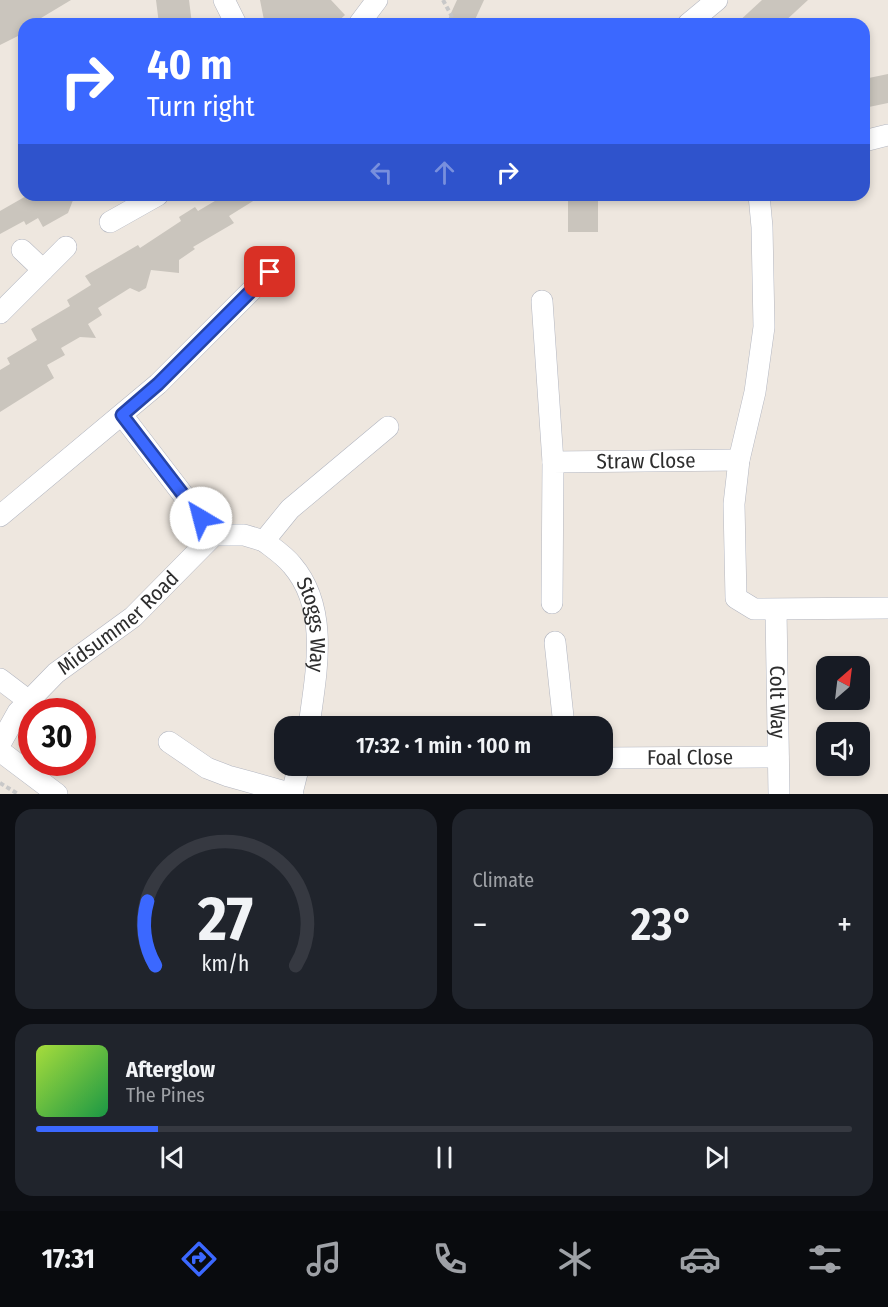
<!DOCTYPE html>
<meta charset="utf-8">
<style>
:root{--surface:#171b24;--page:#20242c;--text:#f1f3f6;--muted:#9ea1a6;--line:#363941;--accent:#3b68ff}
body{margin:0;font-family:"Fira Sans Condensed",sans-serif;background:var(--page);color:var(--text);height:100vh;display:flex;flex-direction:column;font-size:22px;white-space:nowrap}
*{box-sizing:border-box;margin:0}
p{font-size:20px;color:var(--muted)}
.icon{flex:none;width:33px;height:33px;fill:none;stroke:currentColor;stroke-width:2;stroke-linecap:round;stroke-linejoin:round}
.map{position:relative;height:794px;overflow:hidden}
.details{display:flex;flex-direction:column;gap:15px;padding:15px;background:#0d0f14;flex:1}
.details>*{flex:none}
.hud{position:absolute;left:18px;top:18px;width:852px;height:183px;border-radius:18px;box-shadow:0 3px 9px #0003;background:#3b68ff;color:#fff;overflow:hidden}
.needle{width:39px;rotate:28deg}
.fabs{position:absolute;left:816px;top:656px;display:grid;gap:12px}
.fabs a{display:grid;place-items:center;width:54px;height:54px;border-radius:12px;background:var(--surface);box-shadow:0 3px 9px #0003;font-size:30px}
.speed{position:absolute;left:18px;top:698px;display:flex;gap:12px;font-size:30px;font-weight:700;text-align:center}
.speed>*{display:grid;place-content:center;width:78px;height:78px;border-radius:50%;background:var(--surface);box-shadow:0 3px 9px #0003;line-height:1}
.speed .limit{border:9px solid #d22;background:#fff;color:#111}
.pin{position:absolute;display:grid;place-items:center;width:51px;height:51px;color:#fff;margin:-26px;border-radius:12px;box-shadow:0 3px 9px #0006}
.me{position:absolute;width:66px;margin:-33px;rotate:323deg;stroke-linejoin:round;filter:drop-shadow(0 0 4px #0008)}
.turn{display:flex;align-items:center;gap:21px;height:126px;padding:0 30px;font-size:27px}
.turn .icon{width:78px;height:78px;stroke-width:2.5}
.turn b{display:block;font-size:42px;line-height:51px}
.lanes{display:flex;align-items:center;height:57px;padding:0 30px;background:#0003;justify-content:center;gap:30px;direction:ltr}
.lanes .off{opacity:.35}
.big{font-size:45px;font-weight:600;line-height:1.1}
.details .widget{flex:1;display:flex;flex-direction:column;justify-content:center;gap:9px;min-width:0;padding:0 21px;border-radius:18px;background:var(--page)}
.details .dial{align-items:center;gap:0}
.dial svg{height:156px;overflow:visible;fill:none;stroke:var(--line);stroke-width:7;stroke-linecap:round;text-anchor:middle}
.dial text{fill:var(--text);stroke:none}
.song{display:flex;align-items:center;gap:18px}
.cover{width:72px;height:72px;border-radius:9px;background:linear-gradient(135deg,hsl(80 70% 55%),hsl(140 70% 35%))}
.played{height:6px;border-radius:3px;background:linear-gradient(90deg,var(--accent) 15%,var(--line) 15%)}
.keys{display:flex;justify-content:space-around;direction:ltr}
.heat{display:flex;justify-content:space-between;align-items:center;font-size:33px;direction:ltr}
.details .tiles{flex:1;display:grid;gap:15px;grid-template-columns:1fr 1fr}
.widget:last-child{grid-column:span 2}
.trip{position:absolute;left:274px;top:716px;width:339px;height:60px;border-radius:18px;background:var(--surface);box-shadow:0 3px 9px #0003;font-weight:600;line-height:60px;text-align:center}
.dock{display:flex;height:96px;justify-content:space-around;align-items:center;background:#090b0e;color:var(--muted)}
.dock .icon{width:42px;height:42px}
.dock .active{color:var(--accent)}
.dock b{font-size:27px;color:var(--text)}
.map>svg:first-child{display:block}
.building{fill:#cac5bd}
.lines{fill:none;stroke-linecap:round;stroke-linejoin:round}
.minor-casing{stroke:#b3b6c0;stroke-width:22}
.path{stroke:#c8c8c8;stroke-width:4;stroke-dasharray:4.5 3;stroke-linecap:butt}
.minor{stroke:#fff;stroke-width:21}
.route-casing{stroke:#2644a6;stroke-width:15}
.route{stroke:#3b68ff;stroke-width:10}
.labels{text-anchor:middle;stroke-width:4.5;stroke-linejoin:round;paint-order:stroke}
.street-label{font-size:21px;fill:#2d2d2d;stroke:#fff}
</style>
<div class="map">
<svg width="888" height="794" viewBox="0 0 888 794">
<rect width="100%" height="100%" fill="#eee7df"/>
<g class="building">
<path d="M0,0h71l-40,24h-7v9l-24,12z"/>
<path d="M156,0h33l3,24h-33z"/>
<path d="M260,0h71l14,15 -10,9h-61l-1,-5 -9,1z"/>
<path d="M457,0h27l-11,24h-27z"/>
<path d="M762,0h46l-26,24h-46z"/>
<path d="M888,74v29l-24,5v-29z"/>
<path d="M28,195h47l-7,18 -25,14 -5,-9 -12,7 -2,-4 -24,13v-23z"/>
<path d="M225,195h38l-34,21 5,7 -41,24 2,2 -16,11v13l-28,-3 -5,18 -7,4 -9,-4 -32,20 4,7 -14,9 8,14 -16,-1 -19,11 4,7 -18,10 7,13 -54,34v-42l10,-6 -3,-6 30,-18 -6,-11 39,-23 -3,-6 24,-15 -6,-9 53,-31 2,3 41,-27 -2,-4 16,-10 3,4z"/>
<rect x="568" y="196" width="30" height="36"/>
</g>
<g class="lines">
<g class="minor-casing">
<g id="minor">
<path d="M224,0l12,24"/>
<path d="M359,24l18,-24"/>
<path d="M688,24l29,-24"/>
<path d="M864,141l24,-6"/>
<path d="M759,195l3,32 2,100 -9,65 -16,68 -5,44 2,94 18,11 134,-1"/>
<path d="M110,222l48,-27"/>
<path d="M22,250l21,20"/>
<path d="M542,301l11,161"/>
<path d="M0,313l66,-66"/>
<path d="M122,415l92,120"/>
<path d="M0,516l158,-132 112,-112"/>
<path id="s1" d="M264,541c9,7 21,15 28,24 38,44 24,108 17,161"/>
<path id="s2" d="M552,603l1,-141 186,-2"/>
<path id="s3" d="M776,610l3,184"/>
<path d="M555,642l9,84"/>
<path d="M0,679l29,22"/>
<path d="M169,742l38,26 21,8 65,18"/>
<path id="s4" d="M0,744l18,-32 38,-39 77,-56 81,-82h30l20,6 26,-32 98,-82"/>
<path d="M0,751l57,43"/>
<path id="s5" d="M603,758l175,-1"/>
<path d="M292,793l7,-28"/>
</g>
</g>
<g class="path">
<path d="M443,0l13,24"/>
<path d="M0,783l18,11"/>
</g>
<use href="#minor" class="minor"/>
</g>
<g class="lines">
<g class="route-casing">
<path id="route" d="M201,518l-79,-103 36,-31 112,-112"/>
</g>
<use href="#route" class="route"/>
</g>
<g class="labels">
<g class="street-label">
<text dy="7" stroke="none"><textPath href="#s2" startOffset="234">Straw Close</textPath></text>
<text dy="7" stroke="none"><textPath href="#s4" startOffset="171">Midsummer Road</textPath></text>
<text dy="7" stroke="none"><textPath href="#s1" startOffset="102">Stoggs Way</textPath></text>
<text dy="7" stroke="none"><textPath href="#s3" startOffset="92">Colt Way</textPath></text>
<text dy="7" stroke="none"><textPath href="#s5" startOffset="87">Foal Close</textPath></text>
</g>
</g>
</svg>
<div class="fabs">
<a><svg class="needle" viewBox="-14 -14 28 28"><path d="M0-13l5 13h-10z" fill="#e53935"/><path d="M0 13l5-13h-10z" fill="#9ea1a6"/></svg></a>
<a><svg class="icon" aria-label="sound" viewBox="0 0 24 24"><path d="M4 9h4l5-4v14l-5-4H4zM17 9q2 3 0 6"/></svg></a>
</div>
<div class="speed"><div class="limit">30</div></div>
<div class="pin" style="left:270px;top:272px;background:#d93025"><svg class="icon" aria-label="arrive" viewBox="0 0 24 24"><path d="M6 21V4h12l-3 4 3 4H6"/></svg></div>
<svg class="me" style="left:201px;top:518px" viewBox="-20 -20 40 40"><circle r="19" fill="#fff"/><path d="M0-13L10 11 0 6-10 11z" fill="#3b68ff"/></svg>
<div class="trip">17:32 · 1 min · 100 m</div>
<div class="hud">
<div class="turn"><svg class="icon" aria-label="right" viewBox="0 0 24 24"><path d="M7 20v-9h11M14 6l5 5-5 5"/></svg><div><b>40 m</b>Turn right</div></div>
<div class="lanes"><svg class="icon off" aria-label="left" viewBox="0 0 24 24"><path d="M17 20v-9H6M10 6l-5 5 5 5"/></svg><svg class="icon off" aria-label="ahead" viewBox="0 0 24 24"><path d="M12 20V5M6 11l6-6 6 6"/></svg><svg class="icon" aria-label="right" viewBox="0 0 24 24"><path d="M7 20v-9h11M14 6l5 5-5 5"/></svg></div>
</div>
</div>
<section class="details">
<div class="tiles">
<div class="widget dial"><svg viewBox="0 0 100 80">
<path d="M14 69A42 42 0 1 1 86 69"/>
<path d="M14 69A42 42 0 0 1 10 36" stroke="#3b68ff"/>
<text x="50" y="56" font-size="32" font-weight="700">27</text>
<text x="50" y="72" font-size="11">km/h</text>
</svg></div>
<div class="widget"><p>Climate</p>
<div class="heat"><a>−</a><b class="big">23°</b><a>+</a></div>
</div>
<div class="widget">
<div class="song"><i class="cover"></i><div><b>Afterglow</b><p>The Pines</p></div></div>
<div class="played"></div>
<div class="keys"><svg class="icon" aria-label="previous" viewBox="0 0 24 24"><path d="M18 5L8 12l10 7zM5 5v14"/></svg><svg class="icon" aria-label="pause" viewBox="0 0 24 24"><path d="M8 5v14M16 5v14"/></svg><svg class="icon" aria-label="next" viewBox="0 0 24 24"><path d="M6 5l10 7-10 7zM19 5v14"/></svg></div>
</div>
</div>
</section>
<nav class="dock">
<b>17:31</b>
<svg class="icon active" aria-label="directions" viewBox="0 0 24 24"><path d="M12 3l9 9-9 9-9-9zM9 14v-3h6M13 9l2 2-2 2"/></svg>
<svg class="icon" aria-label="music" viewBox="0 0 24 24"><path d="M9 18V5l10-2v13"/><circle cx="6" cy="18" r="3"/><circle cx="16" cy="16" r="3"/></svg>
<svg class="icon" aria-label="phone" viewBox="0 0 24 24"><path d="M5 4h4l2 5-3 2q2 4 5 5l2-3 5 2v4C11 20 4 13 5 4z"/></svg>
<svg class="icon" aria-label="climate" viewBox="0 0 24 24"><path d="M12 3v18M4 7l16 10M4 17L20 7"/></svg>
<svg class="icon" aria-label="car" viewBox="0 0 24 24"><path d="M5 17H2v-5l4-1 3-4h7l3 4 3 1v5h-3M9 17h6M6 11h13"/><circle cx="7" cy="17" r="2"/><circle cx="17" cy="17" r="2"/></svg>
<svg class="icon" aria-label="filters" viewBox="0 0 24 24"><path d="M4 7h16M4 17h16"/><circle cx="9" cy="7" r="2"/><circle cx="15" cy="17" r="2"/></svg>
</nav>
